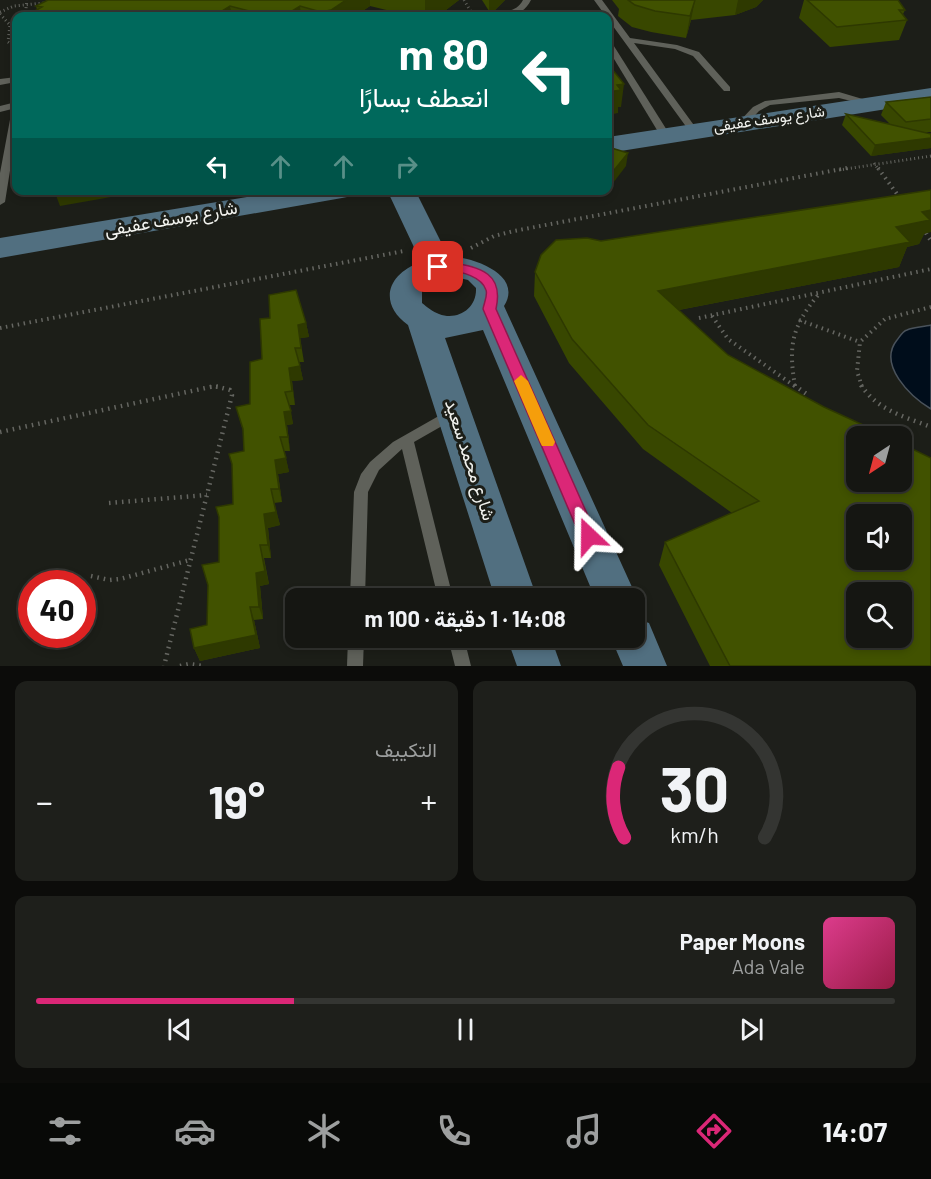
<!DOCTYPE html>
<html lang="ar">
<meta charset="utf-8">
<style>
:root{--surface:#151612;--page:#1e1f1b;--text:#f1f3f6;--muted:#9d9f9f;--line:#343532;--accent:#db2777}
body{margin:0;font-family:Barlow,Vazirmatn,sans-serif;background:var(--page);color:var(--text);direction:rtl;height:100vh;display:flex;flex-direction:column;font-size:22px;white-space:nowrap}
*{box-sizing:border-box;margin:0}
p{font-size:20px;color:var(--muted)}
.icon{flex:none;width:33px;height:33px;fill:none;stroke:currentColor;stroke-width:2;stroke-linecap:round;stroke-linejoin:round}
.map{position:relative;height:666px;overflow:hidden;direction:ltr}
.details{display:flex;flex-direction:column;gap:15px;padding:15px;background:#0c0c0a;flex:1}
.details>*{flex:none}
.guide{position:absolute;left:12px;top:12px;width:600px;height:183px;border-radius:12px;box-shadow:0 3px 9px #0003,0 0 0 2px var(--line);direction:rtl;background:#00695c;color:#fff;overflow:hidden}
.needle{width:39px;rotate:216deg}
.tools{position:absolute;left:846px;top:426px;display:grid;gap:12px}
.tools a{display:grid;place-items:center;width:66px;height:66px;border-radius:12px;background:var(--surface);box-shadow:0 3px 9px #0003,0 0 0 2px var(--line);font-size:30px}
.speed{position:absolute;left:18px;top:570px;display:flex;gap:12px;font-size:30px;font-weight:700;text-align:center}
.speed>*{display:grid;place-content:center;width:78px;height:78px;border-radius:50%;background:var(--surface);box-shadow:0 3px 9px #0003,0 0 0 2px var(--line);line-height:1}
.speed .limit{border:9px solid #d22;background:#fff;color:#111}
.pin{position:absolute;display:grid;place-items:center;width:51px;height:51px;color:#fff;margin:-26px;border-radius:12px;box-shadow:0 3px 9px #0006}
.me{position:absolute;width:66px;margin:-33px;rotate:337deg;stroke-linejoin:round;filter:drop-shadow(0 0 4px #0008)}
.turn{display:flex;align-items:center;gap:21px;height:126px;padding:0 24px;font-size:27px}
.turn .icon{width:78px;height:78px;stroke-width:2.5}
.turn b{display:block;font-size:42px;line-height:51px}
.lanes{display:flex;align-items:center;height:57px;padding:0 24px;background:#0003;justify-content:center;gap:30px;direction:ltr}
.lanes .off{opacity:.35}
.big{font-size:45px;font-weight:700;line-height:1.1}
.details .tile{flex:1;display:flex;flex-direction:column;justify-content:center;gap:9px;min-width:0;padding:0 21px;border-radius:12px;background:var(--page)}
.details .dial{align-items:center;gap:0}
.dial svg{height:156px;overflow:visible;fill:none;stroke:var(--line);stroke-width:7;stroke-linecap:round;text-anchor:middle}
.dial text{fill:var(--text);stroke:none}
.song{display:flex;align-items:center;gap:18px}
.cover{width:72px;height:72px;border-radius:9px;background:linear-gradient(135deg,hsl(330 70% 55%),hsl(340 70% 35%))}
.played{height:6px;border-radius:3px;background:linear-gradient(90deg,var(--accent) 30%,var(--line) 30%)}
.keys{display:flex;justify-content:space-around;direction:ltr}
.heat{display:flex;justify-content:space-between;align-items:center;font-size:33px;direction:ltr}
.details .tiles{flex:1;display:grid;gap:15px;grid-template-columns:1fr 1fr}
.tile:last-child{grid-column:span 2}
.trip{position:absolute;left:285px;top:588px;width:360px;height:60px;border-radius:12px;background:var(--surface);box-shadow:0 3px 9px #0003,0 0 0 2px var(--line);font-weight:700;line-height:60px;text-align:center;direction:rtl}
.menu{display:flex;height:96px;justify-content:space-around;align-items:center;background:#080907;color:var(--muted)}
.menu .icon{width:42px;height:42px}
.menu .selected{color:var(--accent)}
.menu b{font-size:27px;color:var(--text)}
.map>svg:first-child{display:block}
.water{fill:#000d1b;stroke:#49525b;stroke-width:1.5}
.lines{fill:none;stroke-linecap:round;stroke-linejoin:round}
.path-far2{stroke:#656661;stroke-width:3;stroke-dasharray:1 3;stroke-linecap:butt}
.path-far1{stroke:#656661;stroke-width:4;stroke-dasharray:1.5 4.5;stroke-linecap:butt}
.path{stroke:#656661;stroke-width:4.5;stroke-dasharray:1.5 5;stroke-linecap:butt}
.lane{fill:#5f615a;fill-rule:evenodd}
.secondary{fill:#516f80;fill-rule:evenodd}
.wall{fill:#384700}
.shaded-wall{fill:#2e3900}
.building{fill:#415200;stroke:#2e3900;stroke-width:1.5;fill-rule:evenodd}
.route{fill:#db2777;stroke:#8e194d;stroke-width:1.5}
.slow{fill:#f59e0b}
.labels{text-anchor:middle;stroke-width:6;stroke-linejoin:round;paint-order:stroke}
.far-street-label{font-size:15px;fill:#f2f3ef;stroke:#1c1e18}
.street-label{font-size:18px;fill:#f2f3ef;stroke:#1c1e18}
</style>
<div class="map">
<svg width="931" height="666" viewBox="0 0 931 666">
<rect width="100%" height="100%" fill="#1c1e18"/>
<path class="water" d="M931,325v84c-20,-12 -54,-44 -34,-69 3,-4 6,-9 10,-10 7,-3 17,-3 24,-5z"/>
<g class="lines">
<g class="path-far2">
<path d="M464,0l7,12"/>
<path d="M0,12l14,-6 30,-3"/>
<path d="M0,14l10,11 -2,17 8,6"/>
<path d="M25,16l2,-16"/>
<path d="M16,47l-2,11 2,8"/>
<path d="M874,163l5,7"/>
<path d="M839,170l92,-14"/>
</g>
<g class="path-far1">
<path d="M878,168l22,30"/>
<path d="M926,233l5,8"/>
<path d="M471,248l23,-12 20,-5 333,-63"/>
<path d="M712,316l16,23 68,48"/>
<path d="M699,318l232,-49"/>
<path d="M799,320l61,22"/>
<path d="M0,328l404,-77"/>
<path d="M795,386c-7,-41 -3,-60 24,-92"/>
<path d="M210,387h9"/>
<path d="M862,387l-5,-16 3,-29 25,-23 46,-12"/>
</g>
<g class="path">
<path d="M794,385l14,10"/>
<path d="M861,385c16,25 44,32 70,42"/>
<path d="M0,432l215,-46 15,4 2,5 -68,271"/>
<path d="M109,503l98,-8"/>
<path d="M91,576l18,4 11,-1 70,-19"/>
<path d="M180,666l9,-2 13,2"/>
</g>
<g class="lane">
<path d="M523,0h8c-9,19 -31,18 -49,16 14,-8 32,1 41,-16z"/>
<path d="M594,0h8l28,38 47,7 22,7 31,35v4h-6l-31,-35 -18,-7 -41,-6 62,85v4h-6z"/>
<path d="M608,41l4,2 58,92 -2,2h-6l-2,-2 -52,-86z"/>
<path d="M16,77v5l-16,3v-6z"/>
<path d="M839,92l37,11 -5,3 -32,-8 -69,7 -11,6 -13,14 -3,1 -5,-3 15,-16 12,-6z"/>
<path d="M16,102v31l-11,69 -5,3v-32l12,-64 -12,3v-6z"/>
<path d="M451,409l5,1 2,4 -2,4 -42,24 39,156h-15l-36,-149 -23,21 -11,22 -3,106h-15l4,-106 7,-18 9,-12 23,-20z"/>
<path d="M348,638h16l-1,28h-16z"/>
<path d="M448,638h16l7,28h-16z"/>
</g>
<g class="secondary">
<path d="M931,88v14l-323,51v-16z"/>
<path d="M289,190h67l-4,6 -10,2 -342,60v-20z"/>
<path d="M387,190h28l33,66c24,1 76,18 56,50l133,292 -3,6v-6h-39l-112,-268 -38,8 92,260h-42l-87,-273c-30,-22 -21,-51 13,-63zM451,276l17,4 8,8c1,21 -19,33 -37,26 -6,-2 -12,-7 -17,-11v-14l13,-10z"/>
<path d="M634,618l15,5 18,43h-44l-12,-28h23z"/>
<path d="M507,638h44l10,28h-44z"/>
</g>
</g>
<g class="wall">
<path d="M48,0h411l-21,16h-27l-41,-10 -15,10h-325l4,-2 -1,-2 4,-2 -1,-4z"/>
<path d="M482,0h23l-10,10 -6,1z"/>
<path d="M612,0h151l-7,7 -21,8 -44,5 -5,18 -35,-6 -19,-5 -14,-11 1,-7z"/>
<path d="M804,0h94l7,10 -2,4 4,6 -8,20 -69,7 -31,-29z"/>
<path d="M931,97v35h-6l6,2v14l-60,8 -29,-31 4,-11 44,10 -9,-9 5,-13z"/>
<path d="M924,234l-5,10 -12,3 -8,20 -220,43 252,356h-221l-51,-101 6,-23 67,-29 -89,-64 -74,-86 -35,-67 1,-24 66,-31z"/>
<path d="M306,323l3,14 -9,1 4,24h-5l4,18 -11,1 3,24h-6l4,19 -6,1 3,26h-6l5,21 -11,2 4,28 -8,1 6,22 -12,3 3,30h-7l5,26 -9,2 3,33 -9,1 6,28 -60,13 -6,-13 13,-23 12,-63 14,-58 11,-53 -1,-20 -7,-24 14,-3 12,-45z"/>
</g>
<g class="shaded-wall">
<path d="M346,0h24v6l-15,10h-33l-1,-4z"/>
<path d="M425,0h34l-21,16h-13z"/>
<path d="M489,0h16l-10,10 -6,1z"/>
<path d="M695,0l-4,20 -5,18 4,-22z"/>
<path d="M738,0h25l-7,7 -21,8z"/>
<path d="M230,6l2,10h-18z"/>
<path d="M300,6l1,10h-17z"/>
<path d="M624,84l-3,23h-3v6l-10,2v-23l9,-7z"/>
<path d="M931,138v10l-60,8 4,-11z"/>
<path d="M628,153l-2,13 -13,17h-5v-13z"/>
<path d="M54,190h97l-91,16z"/>
<path d="M931,210v22l-7,2 -5,10 -12,3 -8,20 -246,48 5,-24 238,-64 26,-15z"/>
<path d="M306,323l3,14 -9,1 4,24 -6,-37z"/>
<path d="M300,366l3,14 -11,1 3,24 -6,-37z"/>
<path d="M291,411l2,13 -6,1 3,26 -6,-39z"/>
<path d="M286,458l3,14 -11,2 4,28 -3,-13 -4,-29z"/>
<path d="M271,489l9,36 -12,3 3,30 -3,-13 -4,-31z"/>
<path d="M260,545l9,39 -9,2 3,33 -4,-12 -3,-34z"/>
<path d="M250,607l4,13 6,28 -60,13 -6,-13z"/>
</g>
<g class="building">
<path d="M48,0h298l-15,10 -10,2 -21,-6 -16,10h-15l-39,-10 -16,10h-184l7,-3 -4,-1 9,-5 -6,-1z"/>
<path d="M628,0h67l-5,16 -35,-5 -20,-6z"/>
<path d="M807,0h91l7,10h-6l8,10 -70,7z"/>
<path d="M608,64l16,20 -7,1 4,5 -13,2z"/>
<path d="M931,97v22l-25,3 -20,-20z"/>
<path d="M846,114l85,20v4l-56,7z"/>
<path d="M608,147l20,6 -13,16 -7,1z"/>
<path d="M931,190v20l-9,2 8,8 -34,7 14,15 -252,49 70,64 96,52 63,29h-31v46h46v-38l29,14v208h-201l-65,-124 94,-41 -111,-76 -76,-86 -37,-67 6,-17 15,-15 31,-2 14,3zM856,514h46v46h-46zM856,592h46v46h-46z"/>
<path d="M296,290l10,33 -8,2 3,23h-6l5,18 -11,2 3,23 -7,1 6,19 -7,1 4,25h-8l6,21 -11,2 4,29h-8l5,23 -12,2 4,31h-8l5,26 -9,2 3,34h-9l6,28 -62,13 -4,-19 17,-4 1,-40 -6,-20 17,-3v-45l-3,-10 17,-3 -1,-40 -3,-10 15,-3 -1,-22 -7,-22 14,-3v-42l12,-3 -2,-40 10,-1 -1,-23z"/>
</g>
<path class="route" d="M451,262c30,6 53,11 45,47l101,227 -3,5 -5,3 -6,-3 -3,-5 -97,-227c1,-6 5,-14 3,-19 -4,-13 -25,-19 -37,-19 -7,0 -12,2 -17,-4l6,-4z"/>
<path class="slow" d="M521,375l7,6 27,61 -2,4h-11l-2,-4 -26,-61z"/>
<g class="labels">
<g class="far-street-label">
<text transform="translate(769 119) rotate(-8)" y="5">شارع يوسف عفيفى</text>
</g>
<g class="street-label">
<text transform="translate(171 219) rotate(-10)" y="6">شارع يوسف عفيفى</text>
<text transform="translate(470 460) rotate(72)" y="6">شارع محمد سعيد</text>
</g>
</g>
</svg>
<div class="tools">
<a><svg class="needle" viewBox="-14 -14 28 28"><path d="M0-13l5 13h-10z" fill="#e53935"/><path d="M0 13l5-13h-10z" fill="#9d9f9f"/></svg></a>
<a><svg class="icon" aria-label="sound" viewBox="0 0 24 24"><path d="M4 9h4l5-4v14l-5-4H4zM17 9q2 3 0 6"/></svg></a>
<a><svg class="icon" aria-label="search" viewBox="0 0 24 24"><circle cx="10" cy="10" r="6"/><path d="M15 15l6 6"/></svg></a>
</div>
<div class="speed"><div class="limit">40</div></div>
<div class="pin" style="left:438px;top:267px;background:#d93025"><svg class="icon" aria-label="arrive" viewBox="0 0 24 24"><path d="M6 21V4h12l-3 4 3 4H6"/></svg></div>
<svg class="me" style="left:589px;top:536px" viewBox="-20 -20 40 40"><path d="M0-17L14 15 0 8-14 15z" fill="#db2777" stroke="#fff" stroke-width="4"/></svg>
<div class="trip">14:08 · 1 دقيقة · 100 m</div>
<div class="guide">
<div class="turn"><svg class="icon" aria-label="left" viewBox="0 0 24 24"><path d="M17 20v-9H6M10 6l-5 5 5 5"/></svg><div><b>80 m</b>انعطف يسارًا</div></div>
<div class="lanes"><svg class="icon" aria-label="left" viewBox="0 0 24 24"><path d="M17 20v-9H6M10 6l-5 5 5 5"/></svg><svg class="icon off" aria-label="ahead" viewBox="0 0 24 24"><path d="M12 20V5M6 11l6-6 6 6"/></svg><svg class="icon off" aria-label="ahead" viewBox="0 0 24 24"><path d="M12 20V5M6 11l6-6 6 6"/></svg><svg class="icon off" aria-label="right" viewBox="0 0 24 24"><path d="M7 20v-9h11M14 6l5 5-5 5"/></svg></div>
</div>
</div>
<section class="details">
<div class="tiles">
<div class="tile dial"><svg viewBox="0 0 100 80">
<path d="M14 69A42 42 0 1 1 86 69"/>
<path d="M14 69A42 42 0 0 1 11 33" stroke="#db2777"/>
<text x="50" y="56" font-size="32" font-weight="700">30</text>
<text x="50" y="72" font-size="11">km/h</text>
</svg></div>
<div class="tile"><p>التكييف</p>
<div class="heat"><a>−</a><b class="big">19°</b><a>+</a></div>
</div>
<div class="tile">
<div class="song"><i class="cover"></i><div><b>Paper Moons</b><p>Ada Vale</p></div></div>
<div class="played"></div>
<div class="keys"><svg class="icon" aria-label="previous" viewBox="0 0 24 24"><path d="M18 5L8 12l10 7zM5 5v14"/></svg><svg class="icon" aria-label="pause" viewBox="0 0 24 24"><path d="M8 5v14M16 5v14"/></svg><svg class="icon" aria-label="next" viewBox="0 0 24 24"><path d="M6 5l10 7-10 7zM19 5v14"/></svg></div>
</div>
</div>
</section>
<nav class="menu">
<b>14:07</b>
<svg class="icon selected" aria-label="directions" viewBox="0 0 24 24"><path d="M12 3l9 9-9 9-9-9zM9 14v-3h6M13 9l2 2-2 2"/></svg>
<svg class="icon" aria-label="music" viewBox="0 0 24 24"><path d="M9 18V5l10-2v13"/><circle cx="6" cy="18" r="3"/><circle cx="16" cy="16" r="3"/></svg>
<svg class="icon" aria-label="phone" viewBox="0 0 24 24"><path d="M5 4h4l2 5-3 2q2 4 5 5l2-3 5 2v4C11 20 4 13 5 4z"/></svg>
<svg class="icon" aria-label="climate" viewBox="0 0 24 24"><path d="M12 3v18M4 7l16 10M4 17L20 7"/></svg>
<svg class="icon" aria-label="car" viewBox="0 0 24 24"><path d="M5 17H2v-5l4-1 3-4h7l3 4 3 1v5h-3M9 17h6M6 11h13"/><circle cx="7" cy="17" r="2"/><circle cx="17" cy="17" r="2"/></svg>
<svg class="icon" aria-label="filters" viewBox="0 0 24 24"><path d="M4 7h16M4 17h16"/><circle cx="9" cy="7" r="2"/><circle cx="15" cy="17" r="2"/></svg>
</nav>
